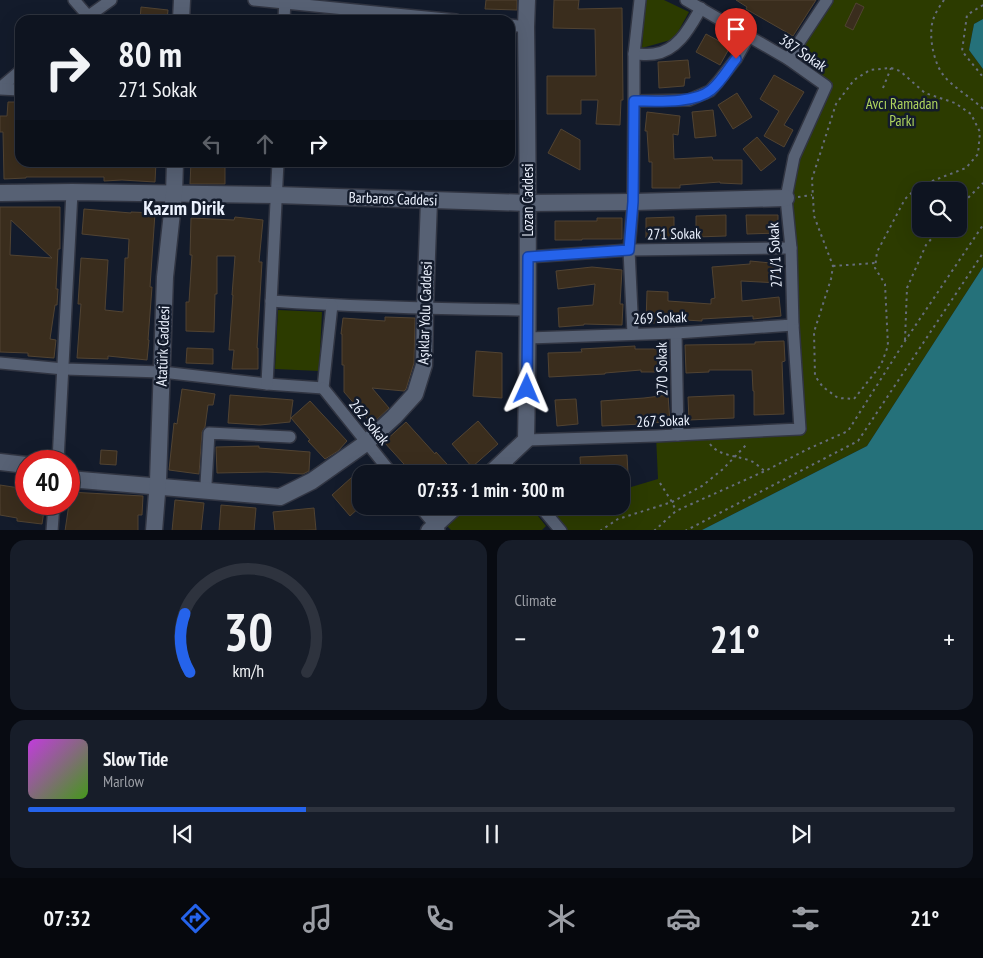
<!DOCTYPE html>
<meta charset="utf-8">
<style>
:root{--surface:#0e1420;--page:#171d29;--text:#f1f3f6;--muted:#9b9ea5;--line:#2e333e;--accent:#2563eb}
body{margin:0;font-family:"PT Sans Narrow",sans-serif;background:var(--page);color:var(--text);height:100vh;display:flex;flex-direction:column;font-size:19px;white-space:nowrap}
*{box-sizing:border-box;margin:0}
p{font-size:16px;color:var(--muted)}
.icon{flex:none;width:28px;height:28px;fill:none;stroke:currentColor;stroke-width:2;stroke-linecap:round;stroke-linejoin:round}
.map{position:relative;height:530px;overflow:hidden}
.drawer{display:flex;flex-direction:column;gap:10px;padding:10px;background:#080b12;flex:1}
.drawer>*{flex:none}
.banner{position:absolute;left:15px;top:15px;width:500px;height:152px;border-radius:15px;box-shadow:0 5px 20px #0002,0 0 0 1px var(--line);background:#0e1420;color:var(--text);overflow:hidden}
.tools{position:absolute;left:912px;top:182px;display:grid;gap:10px}
.tools a{display:grid;place-items:center;width:55px;height:55px;border-radius:10px;background:var(--surface);box-shadow:0 5px 20px #0002,0 0 0 1px var(--line);font-size:25px}
.speed{position:absolute;left:15px;top:450px;display:flex;gap:10px;font-size:25px;font-weight:700;text-align:center}
.speed>*{display:grid;place-content:center;width:65px;height:65px;border-radius:50%;background:var(--surface);box-shadow:0 5px 20px #0002,0 0 0 1px var(--line);line-height:1}
.speed .limit{border:8px solid #d22;background:#fff;color:#111}
.pin{position:absolute;display:grid;place-items:center;width:42px;height:42px;color:#fff;margin:-51px -21px;border-radius:50% 50% 50% 0;rotate:-45deg;box-shadow:0 0 5px #0007}
.pin .icon{rotate:45deg}
.me{position:absolute;width:55px;margin:-28px;rotate:1deg;stroke-linejoin:round;filter:drop-shadow(0 0 4px #0008)}
.turn{display:flex;align-items:center;gap:18px;height:105px;padding:0 20px;font-size:22px}
.turn .icon{width:65px;height:65px;stroke-width:2.5}
.turn b{display:block;font-size:35px;line-height:42px}
.lanes{display:flex;align-items:center;height:48px;padding:0 20px;background:#0003;justify-content:center;gap:25px;direction:ltr}
.lanes .off{opacity:.35}
.big{font-size:38px;font-weight:700;line-height:1.1}
.drawer .card{flex:1;display:flex;flex-direction:column;justify-content:center;gap:8px;min-width:0;padding:0 18px;border-radius:15px;background:var(--page)}
.drawer .dial{align-items:center;gap:0}
.dial svg{height:130px;overflow:visible;fill:none;stroke:var(--line);stroke-width:7;stroke-linecap:round;text-anchor:middle}
.dial text{fill:var(--text);stroke:none}
.song{display:flex;align-items:center;gap:15px}
.cover{width:60px;height:60px;border-radius:8px;background:linear-gradient(135deg,hsl(290 70% 55%),hsl(100 70% 35%))}
.played{height:5px;border-radius:2px;background:linear-gradient(90deg,var(--accent) 30%,var(--line) 30%)}
.keys{display:flex;justify-content:space-around;direction:ltr}
.heat{display:flex;justify-content:space-between;align-items:center;font-size:28px;direction:ltr}
.drawer .tiles{flex:1;display:grid;gap:10px;grid-template-columns:1fr 1fr}
.card:last-child{grid-column:span 2}
.trip{position:absolute;left:352px;top:465px;width:278px;height:50px;border-radius:15px;background:var(--surface);box-shadow:0 5px 20px #0002,0 0 0 1px var(--line);font-weight:700;line-height:50px;text-align:center}
.menu{display:flex;height:80px;justify-content:space-around;align-items:center;background:#06080d;color:var(--muted)}
.menu .icon{width:35px;height:35px}
.menu .active{color:var(--accent)}
.menu b{font-size:22px;color:var(--text)}
.map>svg:first-child{display:block}
.green{fill:#2c3b00;fill-rule:evenodd}
.water{fill:#25717a}
.building{fill:#3a2d1d;stroke:#514332;fill-rule:evenodd}
.lines{fill:none;stroke-linecap:round;stroke-linejoin:round}
.street-casing{stroke:#313542;stroke-width:14}
.secondary-casing{stroke:#313542;stroke-width:19}
.path{stroke:#666d7c;stroke-width:2;stroke-dasharray:2.5 4;stroke-linecap:butt}
.street{stroke:#576174;stroke-width:11}
.secondary{stroke:#576174;stroke-width:16}
.route-casing{stroke:#184099;stroke-width:12}
.route{stroke:#2563eb;stroke-width:9}
.labels{text-anchor:middle;stroke-width:5;stroke-linejoin:round;paint-order:stroke}
.street-label{font-size:15px;fill:#ecf2fe;stroke:#131b2b}
.park-label{font-size:15px;fill:#afd55e;stroke:#131b2b}
.district-label{font-size:20px;font-weight:bold;fill:#ecf2fe;stroke:#131b2b}
</style>
<div class="map">
<svg width="983" height="531" viewBox="0 0 983 531">
<rect width="100%" height="100%" fill="#131b2b"/>
<g class="green">
<path d="M645,0h19l25,12 -15,27 -32,9z"/>
<path d="M827,0h156v19l-9,5 -5,26 14,19v198l-116,179 -165,84h-141l-16,-19 18,-5h58v-16l37,-11 -2,-43 144,-7 -14,-231 8,-41 32,-71 -38,-27zM921,191h38v38h-38z"/>
<path d="M278,310l44,2 -3,59 -44,-2z"/>
<path d="M466,506h64l16,20 -5,5h-89l-7,-7z"/>
</g>
<g class="water">
<path d="M983,19v50l-14,-19 5,-26z"/>
<path d="M983,267v263h-281l165,-84z"/>
</g>
<g class="building">
<path d="M486,0h31v10l-32,-1z"/>
<path d="M554,0h25l-1,9 44,-1 1,92h-2l-1,25 -24,-1 2,-24h-17v14h-34v-38h49l-1,-47 -42,-1z"/>
<path d="M736,0h80l-23,36 -47,-27 1,-2z"/>
<path d="M856,3l8,4 -11,23 -8,-4z"/>
<path d="M141,7l27,3 -1,10h-27z"/>
<path d="M706,34l24,13 -10,18 -24,-13z"/>
<path d="M688,60l2,18h-5l-1,8 -25,2 -1,-26z"/>
<path d="M774,75l30,17 -20,33 9,5 -9,17 -20,-11 15,-25 -19,-12z"/>
<path d="M737,93l15,24 -19,12 -15,-24z"/>
<path d="M8,102h12v60h136l-1,20 -33,-2 -18,1v-4h-78v1l-22,1 -1,-47h-3v-16h7z"/>
<path d="M713,110l3,26 -21,2 -3,-26z"/>
<path d="M647,112l33,4 -2,19 -5,-1 1,25 38,-2 1,3h29v24l-22,-1v-1l-40,3v3h-28v-26h-3l-2,-31h-2z"/>
<path d="M561,129l19,11v30l-32,-17z"/>
<path d="M757,137l19,22 -15,12 -18,-22z"/>
<path d="M191,162h34v22h-35z"/>
<path d="M0,207h60v42h-2l-2,40h2l-1,16h-2l-5,34 6,1 -2,18 -26,-2v-3l-28,-1zM11,220l41,38 -42,-3z"/>
<path d="M84,209l47,4v-1l24,1 -5,74h2l-4,53h1l-2,20 -39,-4v3l-31,-1 4,-54h-3l3,-46 27,2 -3,50 18,2 2,-54h3l1,-19 -47,-5z"/>
<path d="M726,215v21l-30,1v-21z"/>
<path d="M746,215h32v18l-31,1z"/>
<path d="M235,217l28,3 -4,42h3l-5,86h1v21h-26l2,-19h-5l4,-55h-1l3,-39h-18v38h-2l-1,38 -28,-1v-29h3l3,-47h-2l1,-37 43,2z"/>
<path d="M674,217v21h-28v-20z"/>
<path d="M597,218h25v21h-40v1h-27v-19h42z"/>
<path d="M750,261l31,3 -2,19 -38,-2 1,20 37,-4 2,19 -28,3v-3l-51,3v2l-34,-2v4h-22l1,-32 21,1v9l43,3v-5l4,-1 -3,-31 38,-3z"/>
<path d="M592,267l30,3 -2,34h3l-1,21 -38,-1v1l-25,2 -1,-19 35,-3 2,-21 -37,5 -2,-18z"/>
<path d="M385,317l30,1 -1,45 -8,26 -2,2 -32,-3 17,20 -17,16 -28,-32v-27h-2v-31h-1l2,-16 42,3z"/>
<path d="M784,341l1,20 -3,1 2,52 -30,1v-24h-1l-1,-21h-43v2l-23,1 -1,-28 70,-1v-2z"/>
<path d="M635,346v3h29l1,23h-24v-2l-36,3v1l-56,3 -1,-24 34,-1 -1,-3z"/>
<path d="M187,348l26,1v15l-27,-1z"/>
<path d="M476,351l26,2v45l-29,-2z"/>
<path d="M182,389l33,5 -2,11h-5l-3,22 -3,5 -3,42 -30,-4 5,-47 3,1z"/>
<path d="M230,395l63,5 -3,22 -30,3 -32,-2z"/>
<path d="M668,395l2,28 -29,-1v2l-39,2 -1,-25 43,-3z"/>
<path d="M734,395v23l-45,2 -1,-23z"/>
<path d="M576,399l2,25 -21,2 -2,-26z"/>
<path d="M310,401l37,40 -9,10 -13,8 -17,-18 2,-1 -19,-22z"/>
<path d="M478,421l20,23 -26,23 -20,-23z"/>
<path d="M406,422l29,32 1,-2 20,22h-43l-29,-32z"/>
<path d="M259,446v2l51,4 -1,19 -6,3 -36,-2 -50,1 -1,-26z"/>
<path d="M101,450l16,1 -1,14 -16,-1z"/>
<path d="M627,455l1,19h-47l-1,-17z"/>
<path d="M361,469v37l-11,10 -18,-21z"/>
<path d="M0,485l26,4v15h19l-3,20 -25,-3v-3l-17,-3z"/>
<path d="M69,492l74,4 -1,19h-4v16h-73l4,-27z"/>
<path d="M175,500l29,3 -3,28h-29z"/>
<path d="M221,505l35,3 -2,23h-35z"/>
<path d="M314,508l2,22 -41,1 -2,-19z"/>
</g>
<g class="lines">
<g class="street-casing">
<g id="street">
<path d="M74,0l14,16"/>
<path d="M254,0l202,20"/>
<path d="M83,20l28,-20"/>
<path d="M284,20l1,-20"/>
<path d="M510,25l16,2"/>
<path d="M634,54c6,0 13,1 20,0 24,-3 36,-27 47,-46"/>
<path d="M788,59l39,-59"/>
<path d="M0,88l20,-17"/>
<path d="M0,89l20,1"/>
<path d="M634,101l55,-1 21,-9 8,-9 18,-23 13,-23"/>
<path d="M528,257l101,-7 162,-2"/>
<path d="M271,301c85,6 170,8 256,9"/>
<path d="M676,333l2,102"/>
<path d="M633,334l-4,-84 4,-48 1,-101v-47l6,-54"/>
<path d="M528,338l148,-5 117,-8"/>
<path d="M0,363l64,6 98,3 105,12 56,4 9,-83"/>
<path d="M267,384l11,-222"/>
<path d="M323,388l69,86"/>
<path d="M526,440l130,-4 144,-7 -7,-104 -2,-77 -5,-50 8,-41 32,-71 -38,-27 -102,-59"/>
<path d="M58,461l14,-269"/>
<path d="M504,461l10,13"/>
<path d="M206,484l3,-51 81,4"/>
<path d="M419,506l20,24"/>
<path d="M540,506l21,25"/>
<path d="M52,531l2,-27"/>
</g>
</g>
<g class="secondary-casing">
<g id="secondary">
<path d="M181,20l1,-20"/>
<path d="M0,193l72,-1 204,3 252,8 105,-1 153,-4"/>
<path d="M0,462l26,3"/>
<path d="M490,474l36,-34c3,-138 2,-275 0,-413l1,-27"/>
<path d="M69,479l211,18 32,-16 54,-38 28,-26 21,-23 9,-29 1,-56 4,-108"/>
<path d="M154,531l4,-50 7,-204 9,-83 1,-32"/>
<path d="M429,531l27,-25"/>
</g>
</g>
<g class="path">
<path d="M944,0c-4,6 -9,13 -11,20 -5,16 1,44 11,56 11,13 27,21 39,33"/>
<path d="M983,5l-16,10 -5,36 21,26"/>
<path d="M891,68l9,3 25,22 30,10 16,11 9,18 -2,22 -12,14 -47,18 -14,13 -28,53 -2,16 10,16 3,62 -7,19 -27,34 -16,-1 -15,-11 -8,-11 -1,-44 17,-53 2,-13 -19,-50 -2,-37 24,-75 18,-24 16,-10z"/>
<path d="M883,88l8,-20"/>
<path d="M798,197l14,-2"/>
<path d="M959,207l24,-24"/>
<path d="M833,266l43,-3"/>
<path d="M905,340l2,-52 19,-43 14,-16"/>
<path d="M710,444c10,13 27,11 41,17 5,2 9,7 14,10"/>
<path d="M660,483l12,19 4,9"/>
<path d="M600,531l18,-12 54,-17 30,-16 21,-17 25,-26"/>
<path d="M654,531l22,-20 89,-40 43,-22 40,-18 57,-90 78,-116"/>
<path d="M685,531l173,-90 125,-188"/>
</g>
<use href="#street" class="street"/>
<use href="#secondary" class="secondary"/>
</g>
<g class="lines">
<g class="route-casing">
<path id="route" d="M527,389l1,-132 101,-7 4,-48 1,-101c22,0 60,3 77,-11 10,-8 17,-21 25,-31"/>
</g>
<use href="#route" class="route"/>
</g>
<g class="labels">
<g class="street-label">
<text transform="translate(803 53) rotate(34)" y="5">387 Sokak</text>
<text transform="translate(393 199) rotate(2)" y="5">Barbaros Caddesi</text>
<text transform="translate(528 200) rotate(-90)" y="5">Lozan Caddesi</text>
<text transform="translate(674 234) rotate(-1)" y="5">271 Sokak</text>
<text transform="translate(775 255) rotate(-93)" y="5">271/1 Sokak</text>
<text transform="translate(425 313) rotate(-88)" y="5">Aşıklar Yolu Caddesi</text>
<text transform="translate(660 318) rotate(-2)" y="5">269 Sokak</text>
<text transform="translate(163 346) rotate(-88)" y="5">Atatürk Caddesi</text>
<text transform="translate(662 369) rotate(-91)" y="5">270 Sokak</text>
<text transform="translate(663 421) rotate(-2)" y="5">267 Sokak</text>
<text transform="translate(369 422) rotate(51)" y="5">262 Sokak</text>
</g>
<g class="park-label">
<text x="902" y="109">Avcı Ramadan<tspan x="902" dy="17">Parkı</tspan></text>
</g>
<g class="district-label">
<text x="184" y="215">Kazım Dirik</text>
</g>
</g>
</svg>
<div class="tools">
<a><svg class="icon" aria-label="search" viewBox="0 0 24 24"><circle cx="10" cy="10" r="6"/><path d="M15 15l6 6"/></svg></a>
</div>
<div class="speed"><div class="limit">40</div></div>
<div class="pin" style="left:736px;top:59px;background:#d93025"><svg class="icon" aria-label="arrive" viewBox="0 0 24 24"><path d="M6 21V4h12l-3 4 3 4H6"/></svg></div>
<svg class="me" style="left:527px;top:389px" viewBox="-20 -20 40 40"><path d="M0-17L14 15 0 8-14 15z" fill="#2563eb" stroke="#fff" stroke-width="4"/></svg>
<div class="trip">07:33 · 1 min · 300 m</div>
<div class="banner">
<div class="turn"><svg class="icon" aria-label="right" viewBox="0 0 24 24"><path d="M7 20v-9h11M14 6l5 5-5 5"/></svg><div><b>80 m</b>271 Sokak</div></div>
<div class="lanes"><svg class="icon off" aria-label="left" viewBox="0 0 24 24"><path d="M17 20v-9H6M10 6l-5 5 5 5"/></svg><svg class="icon off" aria-label="ahead" viewBox="0 0 24 24"><path d="M12 20V5M6 11l6-6 6 6"/></svg><svg class="icon" aria-label="right" viewBox="0 0 24 24"><path d="M7 20v-9h11M14 6l5 5-5 5"/></svg></div>
</div>
</div>
<section class="drawer">
<div class="tiles">
<div class="card dial"><svg viewBox="0 0 100 80">
<path d="M14 69A42 42 0 1 1 86 69"/>
<path d="M14 69A42 42 0 0 1 11 33" stroke="#2563eb"/>
<text x="50" y="56" font-size="32" font-weight="700">30</text>
<text x="50" y="72" font-size="11">km/h</text>
</svg></div>
<div class="card"><p>Climate</p>
<div class="heat"><a>−</a><b class="big">21°</b><a>+</a></div>
</div>
<div class="card">
<div class="song"><i class="cover"></i><div><b>Slow Tide</b><p>Marlow</p></div></div>
<div class="played"></div>
<div class="keys"><svg class="icon" aria-label="previous" viewBox="0 0 24 24"><path d="M18 5L8 12l10 7zM5 5v14"/></svg><svg class="icon" aria-label="pause" viewBox="0 0 24 24"><path d="M8 5v14M16 5v14"/></svg><svg class="icon" aria-label="next" viewBox="0 0 24 24"><path d="M6 5l10 7-10 7zM19 5v14"/></svg></div>
</div>
</div>
</section>
<nav class="menu">
<b>07:32</b>
<svg class="icon active" aria-label="directions" viewBox="0 0 24 24"><path d="M12 3l9 9-9 9-9-9zM9 14v-3h6M13 9l2 2-2 2"/></svg>
<svg class="icon" aria-label="music" viewBox="0 0 24 24"><path d="M9 18V5l10-2v13"/><circle cx="6" cy="18" r="3"/><circle cx="16" cy="16" r="3"/></svg>
<svg class="icon" aria-label="phone" viewBox="0 0 24 24"><path d="M5 4h4l2 5-3 2q2 4 5 5l2-3 5 2v4C11 20 4 13 5 4z"/></svg>
<svg class="icon" aria-label="climate" viewBox="0 0 24 24"><path d="M12 3v18M4 7l16 10M4 17L20 7"/></svg>
<svg class="icon" aria-label="car" viewBox="0 0 24 24"><path d="M5 17H2v-5l4-1 3-4h7l3 4 3 1v5h-3M9 17h6M6 11h13"/><circle cx="7" cy="17" r="2"/><circle cx="17" cy="17" r="2"/></svg>
<svg class="icon" aria-label="filters" viewBox="0 0 24 24"><path d="M4 7h16M4 17h16"/><circle cx="9" cy="7" r="2"/><circle cx="15" cy="17" r="2"/></svg>
<b>21°</b>
</nav>
